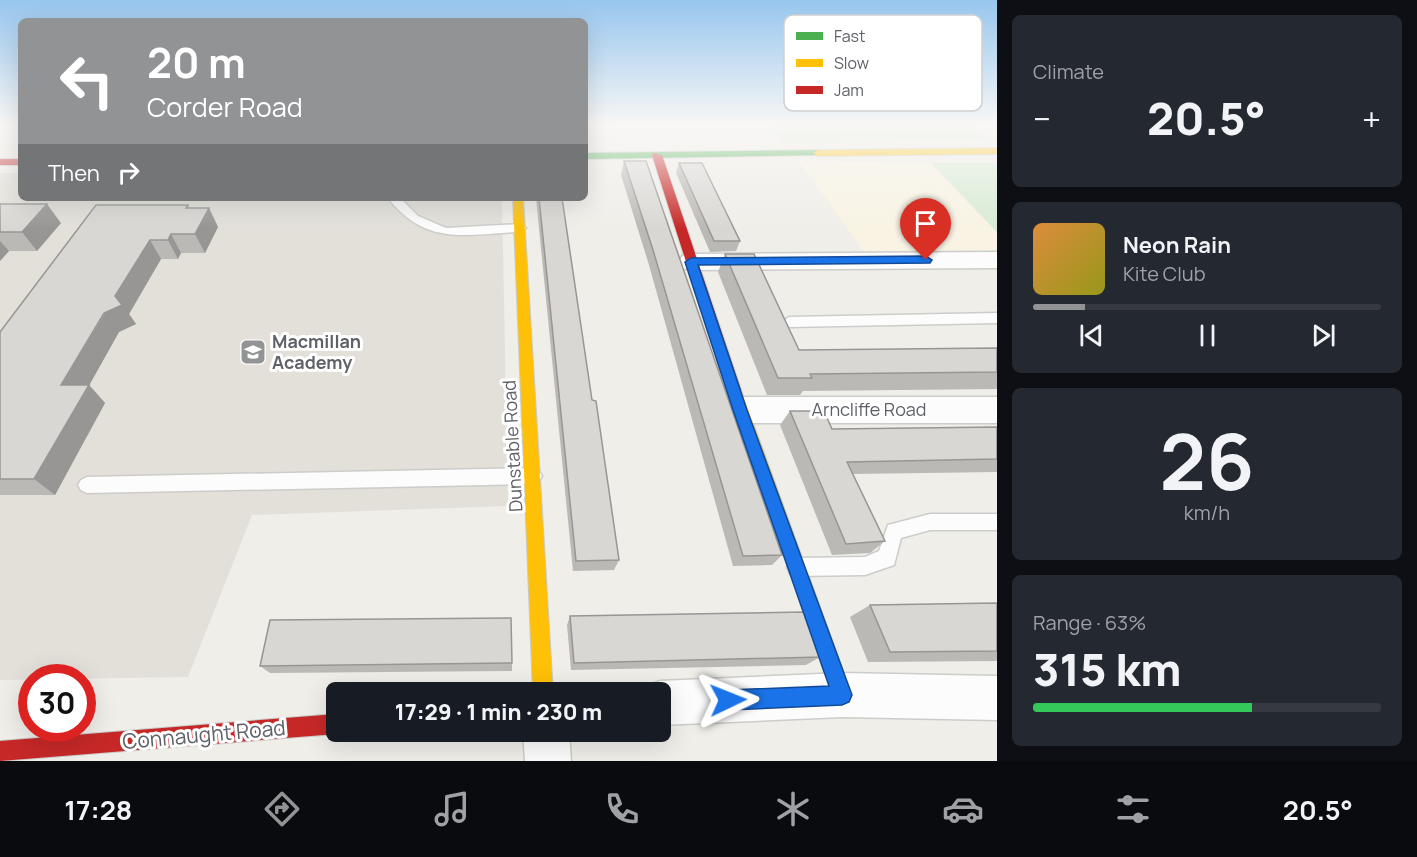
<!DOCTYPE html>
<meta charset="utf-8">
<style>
:root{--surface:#171b24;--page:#242831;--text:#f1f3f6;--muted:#9ea1a6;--line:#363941;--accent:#919395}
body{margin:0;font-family:Manrope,sans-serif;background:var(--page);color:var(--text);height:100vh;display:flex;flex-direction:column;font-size:22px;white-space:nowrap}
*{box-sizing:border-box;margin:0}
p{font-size:20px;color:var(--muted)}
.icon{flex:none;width:33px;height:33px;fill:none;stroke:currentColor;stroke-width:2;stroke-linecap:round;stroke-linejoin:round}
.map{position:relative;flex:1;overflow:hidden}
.drawer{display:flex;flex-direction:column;gap:15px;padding:15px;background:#0d0f14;width:420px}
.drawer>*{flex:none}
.banner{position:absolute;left:18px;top:18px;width:570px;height:183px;border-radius:9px;box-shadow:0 6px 24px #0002;background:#919395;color:#fff;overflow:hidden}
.speed{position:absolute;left:18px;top:664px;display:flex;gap:12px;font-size:30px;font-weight:700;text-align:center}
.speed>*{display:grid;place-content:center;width:78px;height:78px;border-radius:50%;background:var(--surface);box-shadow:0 6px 24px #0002;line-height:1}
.speed .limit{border:9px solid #d22;background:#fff;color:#111}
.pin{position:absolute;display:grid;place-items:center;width:51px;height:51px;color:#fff;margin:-62px -26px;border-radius:50% 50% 50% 0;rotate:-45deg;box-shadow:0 0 6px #0007}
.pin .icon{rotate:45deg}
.me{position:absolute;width:66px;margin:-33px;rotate:88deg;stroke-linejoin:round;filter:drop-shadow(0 0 4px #0008)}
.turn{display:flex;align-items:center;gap:21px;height:126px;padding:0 30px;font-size:27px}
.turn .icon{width:78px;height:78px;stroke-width:2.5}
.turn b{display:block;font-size:42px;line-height:51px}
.then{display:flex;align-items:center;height:57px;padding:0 30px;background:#0003;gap:12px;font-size:22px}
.big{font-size:45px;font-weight:800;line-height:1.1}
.drawer .widget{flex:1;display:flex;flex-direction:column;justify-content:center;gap:9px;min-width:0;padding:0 21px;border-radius:9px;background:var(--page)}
.drawer .dial{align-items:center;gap:0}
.dial b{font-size:78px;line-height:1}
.song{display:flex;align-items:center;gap:18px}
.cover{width:72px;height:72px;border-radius:9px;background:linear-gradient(135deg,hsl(30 70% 55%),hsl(60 70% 35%))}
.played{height:6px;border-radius:3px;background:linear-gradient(90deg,var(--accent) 15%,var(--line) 15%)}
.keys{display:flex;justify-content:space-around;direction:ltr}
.heat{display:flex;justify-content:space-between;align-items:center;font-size:33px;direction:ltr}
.charge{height:9px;border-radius:4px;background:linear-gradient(90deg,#34c759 63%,var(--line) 0)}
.trip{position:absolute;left:326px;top:682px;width:345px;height:60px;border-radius:9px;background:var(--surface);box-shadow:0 6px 24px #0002;font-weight:800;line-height:60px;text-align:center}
.dock{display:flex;height:96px;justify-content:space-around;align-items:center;background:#090b0e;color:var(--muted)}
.dock .icon{width:42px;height:42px}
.dock .active{color:var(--accent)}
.dock b{font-size:27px;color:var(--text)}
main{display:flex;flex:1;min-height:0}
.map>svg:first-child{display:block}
.commercial{fill:#f8f3e3}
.education{fill:#e2e0d9}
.green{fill:#d7ebd4}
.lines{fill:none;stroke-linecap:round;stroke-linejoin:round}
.lane-casing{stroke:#cccccb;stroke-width:3}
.street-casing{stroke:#cccccb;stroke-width:3}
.fast-casing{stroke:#cbcbca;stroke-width:2}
.slow-casing{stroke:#cbcbca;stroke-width:2}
.jam-casing{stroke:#cbcbca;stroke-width:2}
.lane{fill:#fdfcfc;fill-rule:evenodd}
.street{fill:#fdfcfc;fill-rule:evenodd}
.fast{fill:#4caf50;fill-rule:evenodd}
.slow{fill:#ffc107;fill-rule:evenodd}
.jam{fill:#c62828;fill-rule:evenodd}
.wall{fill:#bab9b6}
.shaded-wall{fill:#979694}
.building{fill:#d8d7d4;stroke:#979694;stroke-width:1.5}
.route{fill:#1a73e8;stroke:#114b97;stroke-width:1.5}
.labels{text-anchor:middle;stroke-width:6;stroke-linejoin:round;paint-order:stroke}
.poi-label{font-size:18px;font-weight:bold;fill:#5e6268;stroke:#fff;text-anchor:start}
.street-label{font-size:18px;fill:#5e6268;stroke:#fff}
.near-street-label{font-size:21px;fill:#5e6268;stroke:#fff}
.key{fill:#fff;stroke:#cfd0d2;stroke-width:1.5}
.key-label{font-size:16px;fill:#5e6268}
</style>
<main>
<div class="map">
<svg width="997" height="761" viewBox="0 0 997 761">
<rect width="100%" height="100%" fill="#efeee9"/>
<path class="commercial" d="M799,161l132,2 66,69v20l-130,4z"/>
<path class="education" d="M0,173h21v25h481l6,308 -256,9 -64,162 -188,3z"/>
<g class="green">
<path d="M769,123h204l13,17 -204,2z"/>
<path d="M931,163h66v69z"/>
</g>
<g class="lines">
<g class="lane-casing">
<g id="lane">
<path d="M388,198h12l18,18 28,12 74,-4 6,4 -6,4c-55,2 -93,15 -132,-34z"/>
<path d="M997,313v10l-208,4 -7,-5 7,-5z"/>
<path d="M533,468l6,3 3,5 -3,5 -6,3 -446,9 -6,-3 -3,-5 3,-5 6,-3z"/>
<path d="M930,514h67v16h-67l-29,8 -7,27 -29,10 -68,1 -7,-2 -3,-7 3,-7 7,-2 68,-1 14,-6 9,-26z"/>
</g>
</g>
<g class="street-casing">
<g id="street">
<path d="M997,252v16l-306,2 -9,-2 -3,-6 3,-6 9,-2z"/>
<path d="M740,397h257v26h-257l-11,-4 -5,-9 5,-9z"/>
<path d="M842,673l155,3v44l-155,-3 -182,8v-32h-18l2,-6 16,-6z"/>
<path d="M523,732h46l2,29h-46z"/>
</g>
</g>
<g class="fast-casing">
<path id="fast" d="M818,150l3,1v4l-236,4v-6z"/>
</g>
<g class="slow-casing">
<g id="slow">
<path d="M997,148v6l-179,2 -5,-3 5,-3z"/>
<path d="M513,198h10l30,495h-20z"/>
<path d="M734,385l5,1 2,4 111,305 -3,7 -7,3 -7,-3 -3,-7 -105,-305 2,-4z"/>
</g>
</g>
<g class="jam-casing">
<g id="jam">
<path d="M654,153l8,2 79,235 -2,4h-10l-2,-4 -75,-235z"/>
<rect x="0" y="159" width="21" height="6"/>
<path d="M336,714v18h5l-5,2 -336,27v-20z"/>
</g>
</g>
<use href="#lane" class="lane"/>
<use href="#street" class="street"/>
<use href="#fast" class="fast"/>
<use href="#slow" class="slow"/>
<use href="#jam" class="jam"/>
</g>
<g class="wall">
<path d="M624,161l158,394 -10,10 -39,1 -84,-301 -28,-90z"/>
<path d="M679,163l61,78 -4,10 -26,1 -34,-79z"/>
<path d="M536,198h26l30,202 27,160 -5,10 -41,1z"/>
<path d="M0,204l61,19 -24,28h-28l-9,10z"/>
<path d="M188,205l2,3h19l9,19 -13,26h-24l-3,6h-17l-32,55 7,10 -17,8 -30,53 16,18 -50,92h-55v-163z"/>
<path d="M725,254l74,96 198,-2v41l-194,2 -3,4h-33l-49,-123z"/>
<path d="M790,411l42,18 165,-2v45l-144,2 32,67 -15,12 -38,2 -52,-130z"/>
<path d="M997,603v58l-129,1 -18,-45 20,-12z"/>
<path d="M570,616l250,41 -14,8 -235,5 -4,-45z"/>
<path d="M512,663v8l-242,2 -10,-7z"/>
</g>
<g class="shaded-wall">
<path d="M47,204l14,19 -24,28 -15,-19z"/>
<path d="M209,208l9,19 -13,26 -10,-19z"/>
<path d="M171,234l10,19 -3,6 -10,-19z"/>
<path d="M150,240l11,19 -32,55 7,10 -17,8 -33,59 3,-6 16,18 -50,92 -21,-16 27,-94z"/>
<path d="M0,241l9,10 -9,10z"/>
</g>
<g class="building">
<path d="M624,161h22l136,394 -39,1 -90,-306z"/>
<path d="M679,163h23l38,78h-26z"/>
<path d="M539,198h23l30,202 4,1 23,159 -43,1z"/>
<path d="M0,204h47l-25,28h-22z"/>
<path d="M96,205h92l-2,3h23l-14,26h-24l-3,6h-18l-35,56 7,9 -18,8 -43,72h28l-55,94h-34v-147z"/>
<path d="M725,254h29l45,96 198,-2v24l-187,2 2,4h-34z"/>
<path d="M790,411h34l8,18 165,-2v32l-150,3 38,79 -39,3z"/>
<path d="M997,603v48l-107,1 -20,-47z"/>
<path d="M804,612l16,45 -246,6 -4,-47z"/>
<path d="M511,618l1,45 -252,3 10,-46z"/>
</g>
<linearGradient id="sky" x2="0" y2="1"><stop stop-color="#97c6ee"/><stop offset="0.54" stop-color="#f8f7f5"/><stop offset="1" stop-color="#f8f7f5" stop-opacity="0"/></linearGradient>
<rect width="997" height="229" fill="url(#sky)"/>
<path class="route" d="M926,256l6,4 -2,3 -232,2 49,145 105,285 -3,7 -7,3 -114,5 -7,-3 -3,-7 3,-7 7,-3 101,-4 -96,-276 -48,-148 6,-4z"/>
<defs>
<g id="school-square" transform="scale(1.35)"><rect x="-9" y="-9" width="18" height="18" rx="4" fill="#919395" stroke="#fff"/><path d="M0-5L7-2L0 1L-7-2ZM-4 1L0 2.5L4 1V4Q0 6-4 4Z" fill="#fff"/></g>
</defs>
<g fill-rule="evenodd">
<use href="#school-square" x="253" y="352"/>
</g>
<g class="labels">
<g class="poi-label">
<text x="272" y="348">Macmillan<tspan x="272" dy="21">Academy</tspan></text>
</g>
<g class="street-label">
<text x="869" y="416">Arncliffe Road</text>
<text transform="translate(513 446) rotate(-93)" y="6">Dunstable Road</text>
</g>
<g class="near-street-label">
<text transform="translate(204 735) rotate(-5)" y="7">Connaught Road</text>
</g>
</g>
<rect x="784" y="15" width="198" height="96" rx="9" class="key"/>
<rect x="796" y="32" width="27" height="8" fill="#4caf50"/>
<rect x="796" y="59" width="27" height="8" fill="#ffc107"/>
<rect x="796" y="86" width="27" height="8" fill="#c62828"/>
<g class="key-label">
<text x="834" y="42">Fast</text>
<text x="834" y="69">Slow</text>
<text x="834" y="96">Jam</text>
</g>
</svg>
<div class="speed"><div class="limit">30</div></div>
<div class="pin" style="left:926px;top:260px;background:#d93025"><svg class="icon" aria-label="arrive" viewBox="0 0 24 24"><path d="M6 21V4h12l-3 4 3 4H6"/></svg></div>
<svg class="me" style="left:728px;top:700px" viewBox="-20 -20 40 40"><path d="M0-17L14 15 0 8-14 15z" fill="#1a73e8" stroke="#fff" stroke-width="4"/></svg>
<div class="trip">17:29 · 1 min · 230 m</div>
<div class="banner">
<div class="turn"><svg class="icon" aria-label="left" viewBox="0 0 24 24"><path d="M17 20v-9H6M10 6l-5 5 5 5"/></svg><div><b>20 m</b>Corder Road</div></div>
<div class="then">Then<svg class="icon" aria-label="right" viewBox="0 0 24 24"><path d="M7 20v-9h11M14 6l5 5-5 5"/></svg></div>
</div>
</div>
<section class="drawer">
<div class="widget"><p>Climate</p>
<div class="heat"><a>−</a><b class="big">20.5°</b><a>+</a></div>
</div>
<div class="widget">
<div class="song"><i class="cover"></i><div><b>Neon Rain</b><p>Kite Club</p></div></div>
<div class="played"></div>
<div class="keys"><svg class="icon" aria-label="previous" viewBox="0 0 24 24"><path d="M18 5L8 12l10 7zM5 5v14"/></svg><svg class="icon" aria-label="pause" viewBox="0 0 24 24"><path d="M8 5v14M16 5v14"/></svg><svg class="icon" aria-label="next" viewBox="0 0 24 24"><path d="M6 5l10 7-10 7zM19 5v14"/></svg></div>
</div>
<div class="widget dial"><b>26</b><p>km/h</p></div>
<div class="widget"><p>Range · 63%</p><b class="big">315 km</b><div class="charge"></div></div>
</section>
</main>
<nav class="dock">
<b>17:28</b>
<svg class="icon active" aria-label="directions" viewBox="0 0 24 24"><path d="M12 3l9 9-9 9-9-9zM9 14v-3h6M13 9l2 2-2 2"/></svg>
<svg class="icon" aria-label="music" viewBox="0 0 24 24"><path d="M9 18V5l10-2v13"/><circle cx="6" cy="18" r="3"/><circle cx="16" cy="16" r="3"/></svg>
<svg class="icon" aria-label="phone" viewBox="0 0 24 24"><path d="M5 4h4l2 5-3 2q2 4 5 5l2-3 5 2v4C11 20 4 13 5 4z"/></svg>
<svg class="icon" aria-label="climate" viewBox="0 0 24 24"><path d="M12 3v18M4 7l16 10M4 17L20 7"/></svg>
<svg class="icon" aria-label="car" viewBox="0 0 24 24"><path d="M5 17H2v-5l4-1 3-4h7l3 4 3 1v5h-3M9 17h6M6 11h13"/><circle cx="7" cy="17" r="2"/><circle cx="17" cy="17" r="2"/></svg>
<svg class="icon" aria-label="filters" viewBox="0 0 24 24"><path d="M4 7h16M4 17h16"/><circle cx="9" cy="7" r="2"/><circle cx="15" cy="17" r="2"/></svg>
<b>20.5°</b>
</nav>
